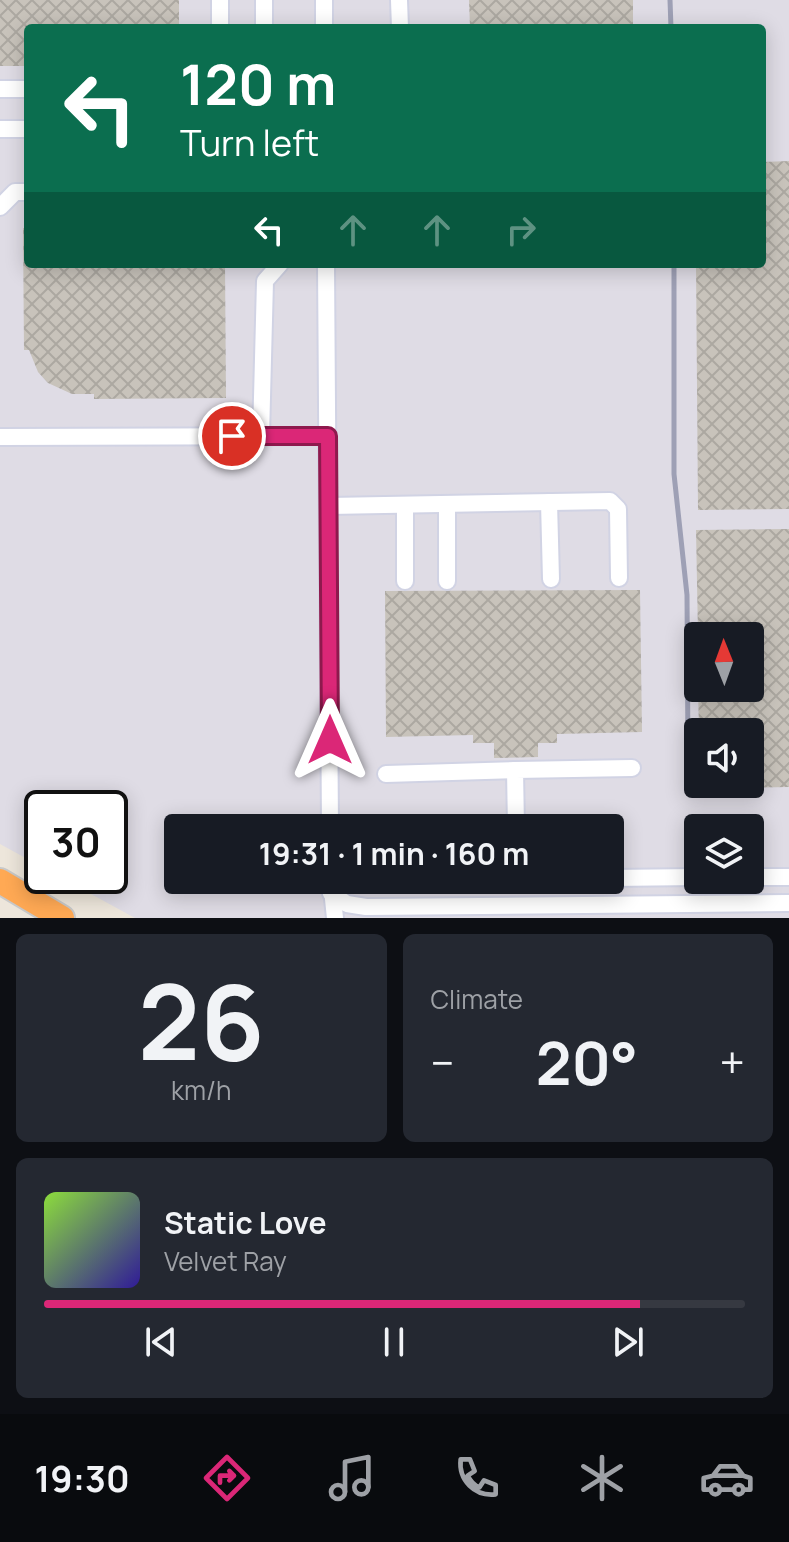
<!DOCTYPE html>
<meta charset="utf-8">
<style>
:root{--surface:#171b24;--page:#242831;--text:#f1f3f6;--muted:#9ea1a6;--line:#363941;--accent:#db2777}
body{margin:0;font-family:Manrope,sans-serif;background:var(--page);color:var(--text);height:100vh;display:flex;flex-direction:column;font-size:30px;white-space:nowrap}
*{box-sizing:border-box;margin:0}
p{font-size:26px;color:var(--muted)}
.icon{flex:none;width:44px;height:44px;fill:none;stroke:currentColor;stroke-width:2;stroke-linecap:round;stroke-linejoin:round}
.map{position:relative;height:918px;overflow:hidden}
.panel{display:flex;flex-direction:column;gap:16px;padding:16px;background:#0d0f14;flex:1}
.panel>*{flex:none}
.banner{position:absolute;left:24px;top:24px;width:742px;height:244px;border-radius:8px;box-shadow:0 4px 20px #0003;background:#0b6e4f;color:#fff;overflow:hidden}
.needle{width:52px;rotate:359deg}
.tools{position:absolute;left:684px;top:622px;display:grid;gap:16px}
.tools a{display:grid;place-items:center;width:80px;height:80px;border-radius:8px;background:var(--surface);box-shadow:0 4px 20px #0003;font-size:40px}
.speed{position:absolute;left:24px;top:790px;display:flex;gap:16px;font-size:40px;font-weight:700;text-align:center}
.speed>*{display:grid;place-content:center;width:104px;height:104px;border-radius:50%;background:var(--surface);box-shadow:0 4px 20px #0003;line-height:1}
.speed .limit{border:4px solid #111;border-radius:12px;background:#fff;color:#111}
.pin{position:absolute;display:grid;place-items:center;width:68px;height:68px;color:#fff;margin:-34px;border:4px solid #fff;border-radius:50%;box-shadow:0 2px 8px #0007}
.me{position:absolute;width:88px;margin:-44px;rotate:0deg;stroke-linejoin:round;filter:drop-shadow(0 0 6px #0008)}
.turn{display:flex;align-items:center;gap:28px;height:168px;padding:0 24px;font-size:36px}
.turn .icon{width:104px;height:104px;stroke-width:2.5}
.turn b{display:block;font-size:56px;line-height:68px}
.lanes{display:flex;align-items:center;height:76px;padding:0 24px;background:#0003;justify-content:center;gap:40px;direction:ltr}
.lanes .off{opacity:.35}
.big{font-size:60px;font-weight:700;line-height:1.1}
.panel .card{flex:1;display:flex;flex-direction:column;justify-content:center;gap:12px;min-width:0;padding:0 28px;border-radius:12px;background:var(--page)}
.panel .dial{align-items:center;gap:0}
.dial b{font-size:104px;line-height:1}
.song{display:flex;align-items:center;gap:24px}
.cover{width:96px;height:96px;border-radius:12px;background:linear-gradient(135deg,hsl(90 70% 55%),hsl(250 70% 35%))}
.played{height:8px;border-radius:4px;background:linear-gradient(90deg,var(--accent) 85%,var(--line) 85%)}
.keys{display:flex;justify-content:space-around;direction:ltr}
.heat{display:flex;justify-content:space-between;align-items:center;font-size:44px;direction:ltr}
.panel .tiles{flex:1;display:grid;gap:16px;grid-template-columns:1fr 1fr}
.card:last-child{grid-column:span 2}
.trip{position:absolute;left:164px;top:814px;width:460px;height:80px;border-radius:8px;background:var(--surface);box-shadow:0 4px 20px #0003;font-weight:700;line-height:80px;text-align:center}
.menu{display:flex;height:128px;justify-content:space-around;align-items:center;background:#090b0e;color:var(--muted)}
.menu .icon{width:56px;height:56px}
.menu .on{color:var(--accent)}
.menu b{font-size:36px;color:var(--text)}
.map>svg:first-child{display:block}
.industrial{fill:#dfdce5;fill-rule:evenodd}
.building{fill:url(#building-cross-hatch)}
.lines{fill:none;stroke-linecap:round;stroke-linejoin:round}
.minor-casing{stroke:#d1d3e4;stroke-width:20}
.highway-casing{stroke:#c8c8c8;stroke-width:28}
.minor{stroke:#fff;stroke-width:16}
.highway{stroke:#ffa954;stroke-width:24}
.rail{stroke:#9ea0b5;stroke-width:5}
.route-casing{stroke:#8e194d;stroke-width:20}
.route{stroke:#db2777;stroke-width:14}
</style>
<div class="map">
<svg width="789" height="918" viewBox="0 0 789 918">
<defs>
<pattern id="building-cross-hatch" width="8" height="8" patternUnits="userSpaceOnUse" patternTransform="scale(2)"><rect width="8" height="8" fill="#c8c3bb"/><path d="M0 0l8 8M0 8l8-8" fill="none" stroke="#aca8a1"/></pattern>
</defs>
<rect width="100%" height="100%" fill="#ede6db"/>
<path class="industrial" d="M0,0h789v918h-654l-77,-42h52v-68h-68v59l-42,-23zM28,28h734v236h-734zM698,636h52v52h-52zM698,732h52v52h-52zM178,828h432v52h-432zM698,828h52v52h-52z"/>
<g class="building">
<path d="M0,0h179v28h-151v38h-28z"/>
<path d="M469,0h164v28h-163z"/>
<path d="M789,161v348l-91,1 -2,-246h66v-102z"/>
<path d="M23,228h5v36h197l1,134 -132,1v-5h-22l-24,-11 -10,-11 -9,-22h-5z"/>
<path d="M789,529v258l-89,2 -1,-5h51v-52h-51l-1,-44h52v-52h-52l-2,-106z"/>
<path d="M640,590l2,142 -85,2v9h-19v14l-44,1v-15h-21v-8l-87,2 -1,-146z"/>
</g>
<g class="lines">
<g class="minor-casing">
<g id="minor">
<path d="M220,0v28"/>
<path d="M264,0v28"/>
<path d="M324,0v28"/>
<path d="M399,0l1,28"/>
<path d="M0,89h28"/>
<path d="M0,129h28"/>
<path d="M0,207l15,-15h13"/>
<path d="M326,264l4,564"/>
<path d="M261,436l4,-155 15,-17"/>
<path d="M0,437l328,-1"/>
<path d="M549,502l2,77"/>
<path d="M405,505v76"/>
<path d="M329,506l281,-5 8,8 1,69"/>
<path d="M447,581v-77"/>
<path d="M386,774l129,-4"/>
<path d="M516,828l-1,-58 117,-2"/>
<path d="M750,877h39"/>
<path d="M610,878l88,-1"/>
<path d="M331,880l4,38"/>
<path d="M331,893l16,11 19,3 423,-4"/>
<path d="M331,893l17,-9 18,-1 140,-3"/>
</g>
</g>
<g class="highway-casing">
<path id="highway" d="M0,881l62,37"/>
</g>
<use href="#minor" class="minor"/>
<use href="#highway" class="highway"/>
<g class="rail">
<path d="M670,0l1,28"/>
<path d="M674,264v210l13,121 1,162"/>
</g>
</g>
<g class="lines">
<g class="route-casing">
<path id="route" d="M232,436h96l2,304"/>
</g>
<use href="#route" class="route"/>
</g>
</svg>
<div class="tools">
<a><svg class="needle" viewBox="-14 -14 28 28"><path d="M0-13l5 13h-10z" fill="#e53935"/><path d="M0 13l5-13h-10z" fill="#9ea1a6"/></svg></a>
<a><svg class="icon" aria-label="sound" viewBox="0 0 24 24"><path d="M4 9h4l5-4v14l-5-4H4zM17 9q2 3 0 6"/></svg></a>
<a><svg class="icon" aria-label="layers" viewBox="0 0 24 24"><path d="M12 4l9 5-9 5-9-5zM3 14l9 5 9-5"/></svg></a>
</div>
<div class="speed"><div class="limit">30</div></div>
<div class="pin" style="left:232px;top:436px;background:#d93025"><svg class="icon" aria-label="arrive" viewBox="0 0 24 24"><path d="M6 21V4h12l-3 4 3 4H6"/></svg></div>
<svg class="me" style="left:330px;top:740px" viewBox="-20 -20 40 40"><path d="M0-17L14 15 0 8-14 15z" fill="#db2777" stroke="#fff" stroke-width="4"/></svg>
<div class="trip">19:31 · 1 min · 160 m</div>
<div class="banner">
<div class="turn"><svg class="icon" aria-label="left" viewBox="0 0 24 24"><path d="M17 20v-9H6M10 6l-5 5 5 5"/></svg><div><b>120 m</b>Turn left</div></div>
<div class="lanes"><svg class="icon" aria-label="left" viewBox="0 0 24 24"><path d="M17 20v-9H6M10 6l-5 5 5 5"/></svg><svg class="icon off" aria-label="ahead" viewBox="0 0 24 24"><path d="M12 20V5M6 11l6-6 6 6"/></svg><svg class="icon off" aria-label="ahead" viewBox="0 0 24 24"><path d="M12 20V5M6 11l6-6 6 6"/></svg><svg class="icon off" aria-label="right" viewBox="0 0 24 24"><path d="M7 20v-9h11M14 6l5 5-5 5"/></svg></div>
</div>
</div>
<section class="panel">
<div class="tiles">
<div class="card dial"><b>26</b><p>km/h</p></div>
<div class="card"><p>Climate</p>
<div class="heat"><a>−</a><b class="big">20°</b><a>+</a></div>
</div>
<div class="card">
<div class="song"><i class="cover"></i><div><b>Static Love</b><p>Velvet Ray</p></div></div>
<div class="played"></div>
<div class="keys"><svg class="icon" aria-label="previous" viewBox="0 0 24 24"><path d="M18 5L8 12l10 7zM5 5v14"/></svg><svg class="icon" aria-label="pause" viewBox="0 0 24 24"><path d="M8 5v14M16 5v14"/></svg><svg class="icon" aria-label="next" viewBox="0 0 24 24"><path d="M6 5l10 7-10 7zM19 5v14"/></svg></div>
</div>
</div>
</section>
<nav class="menu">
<b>19:30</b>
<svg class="icon on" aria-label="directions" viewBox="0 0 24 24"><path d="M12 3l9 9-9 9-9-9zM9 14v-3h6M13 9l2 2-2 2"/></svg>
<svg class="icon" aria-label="music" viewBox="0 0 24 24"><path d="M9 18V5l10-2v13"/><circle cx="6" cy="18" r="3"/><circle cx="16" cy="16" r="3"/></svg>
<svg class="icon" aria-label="phone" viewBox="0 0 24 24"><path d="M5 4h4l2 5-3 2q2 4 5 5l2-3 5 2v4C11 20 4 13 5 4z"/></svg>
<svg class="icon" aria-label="climate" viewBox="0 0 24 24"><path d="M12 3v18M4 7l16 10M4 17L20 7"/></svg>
<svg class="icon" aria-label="car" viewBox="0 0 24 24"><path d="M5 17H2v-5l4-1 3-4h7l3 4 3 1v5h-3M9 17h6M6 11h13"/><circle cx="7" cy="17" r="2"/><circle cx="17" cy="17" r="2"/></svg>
</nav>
